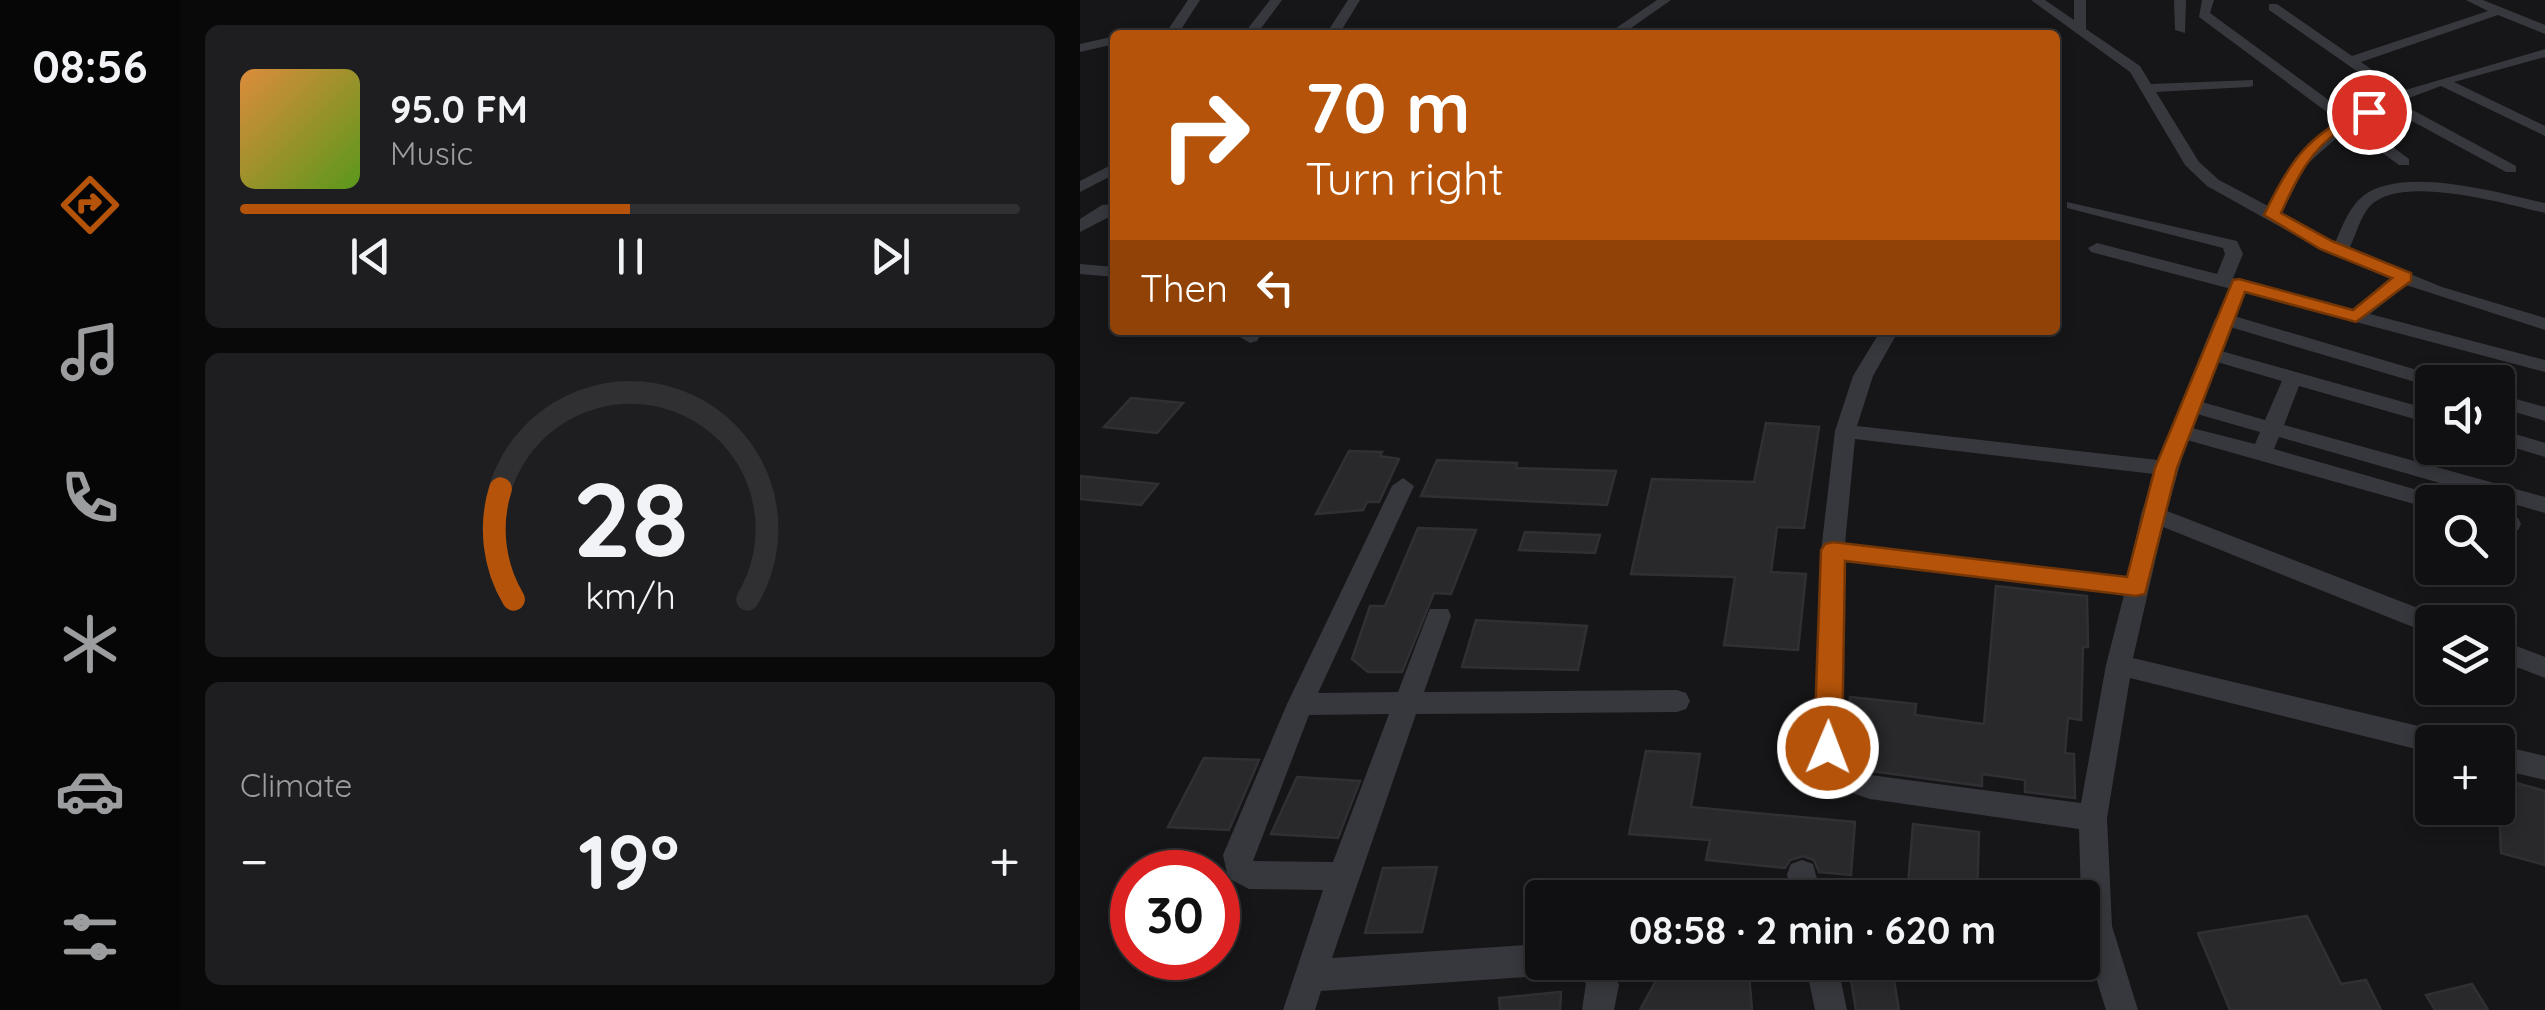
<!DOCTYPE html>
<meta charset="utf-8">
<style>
:root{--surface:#101012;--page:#1e1e20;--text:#f1f3f6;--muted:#9c9d9f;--line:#303032;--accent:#b45309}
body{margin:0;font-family:Quicksand,sans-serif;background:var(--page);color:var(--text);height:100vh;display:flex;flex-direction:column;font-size:38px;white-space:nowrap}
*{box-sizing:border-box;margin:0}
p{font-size:32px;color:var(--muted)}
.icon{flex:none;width:55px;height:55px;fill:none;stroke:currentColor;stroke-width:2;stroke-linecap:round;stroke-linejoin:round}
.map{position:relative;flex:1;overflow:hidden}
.sheet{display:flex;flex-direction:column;gap:25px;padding:25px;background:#09090a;width:900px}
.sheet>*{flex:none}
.banner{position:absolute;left:30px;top:30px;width:950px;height:305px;border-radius:10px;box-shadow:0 5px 15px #0003,0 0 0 2px var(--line);background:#b45309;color:#fff;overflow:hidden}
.fabs{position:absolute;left:1335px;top:365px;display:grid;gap:20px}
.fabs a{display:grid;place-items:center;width:100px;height:100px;border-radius:10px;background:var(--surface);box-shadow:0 5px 15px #0003,0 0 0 2px var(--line);font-size:50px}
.speed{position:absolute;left:30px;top:850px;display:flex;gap:20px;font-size:50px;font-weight:700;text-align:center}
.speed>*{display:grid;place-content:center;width:130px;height:130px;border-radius:50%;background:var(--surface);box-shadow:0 5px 15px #0003,0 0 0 2px var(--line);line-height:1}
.speed .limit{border:15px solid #d22;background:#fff;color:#111}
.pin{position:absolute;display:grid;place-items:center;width:85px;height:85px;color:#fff;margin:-42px;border:5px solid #fff;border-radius:50%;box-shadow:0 2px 10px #0007}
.me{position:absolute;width:110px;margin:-55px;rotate:1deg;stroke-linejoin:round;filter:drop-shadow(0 0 8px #0008)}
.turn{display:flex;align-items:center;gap:35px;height:210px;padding:0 30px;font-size:45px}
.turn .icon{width:130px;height:130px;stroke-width:2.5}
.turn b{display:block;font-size:70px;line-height:85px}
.then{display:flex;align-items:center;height:95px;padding:0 30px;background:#0003;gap:20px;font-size:38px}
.big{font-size:75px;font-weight:800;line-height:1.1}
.sheet .card{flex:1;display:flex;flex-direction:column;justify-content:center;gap:15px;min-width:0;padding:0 35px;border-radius:15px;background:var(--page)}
.sheet .dial{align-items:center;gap:0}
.dial svg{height:260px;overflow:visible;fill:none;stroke:var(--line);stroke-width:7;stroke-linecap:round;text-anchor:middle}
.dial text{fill:var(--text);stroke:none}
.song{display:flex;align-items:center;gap:30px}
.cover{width:120px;height:120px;border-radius:15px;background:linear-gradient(135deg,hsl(30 70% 55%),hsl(90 70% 35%))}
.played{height:10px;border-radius:5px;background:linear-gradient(90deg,var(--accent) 50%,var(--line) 50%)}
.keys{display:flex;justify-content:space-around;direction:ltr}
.heat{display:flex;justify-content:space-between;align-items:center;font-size:55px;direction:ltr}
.trip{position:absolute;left:445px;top:880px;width:575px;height:100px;border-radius:10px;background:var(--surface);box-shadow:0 5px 15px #0003,0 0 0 2px var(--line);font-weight:800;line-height:100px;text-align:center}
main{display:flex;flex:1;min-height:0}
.tab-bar{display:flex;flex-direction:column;width:180px;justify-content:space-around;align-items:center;background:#060607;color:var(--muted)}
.tab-bar .icon{width:70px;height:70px}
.tab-bar .selected{color:var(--accent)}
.tab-bar b{font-size:45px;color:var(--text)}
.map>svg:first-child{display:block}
.building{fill:#29292c;stroke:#303034;stroke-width:2.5}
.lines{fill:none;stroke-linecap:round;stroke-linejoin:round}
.minor{fill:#37383d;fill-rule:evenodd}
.route{fill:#b45309;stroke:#753606;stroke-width:2.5}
</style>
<main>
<nav class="tab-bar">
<b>08:56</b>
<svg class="icon selected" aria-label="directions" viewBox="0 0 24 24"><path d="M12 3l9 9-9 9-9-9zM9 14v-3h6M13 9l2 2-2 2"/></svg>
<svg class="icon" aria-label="music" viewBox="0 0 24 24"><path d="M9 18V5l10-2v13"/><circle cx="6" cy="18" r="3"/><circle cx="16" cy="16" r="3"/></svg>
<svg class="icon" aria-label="phone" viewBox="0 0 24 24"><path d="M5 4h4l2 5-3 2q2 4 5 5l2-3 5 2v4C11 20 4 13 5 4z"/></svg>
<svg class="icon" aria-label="climate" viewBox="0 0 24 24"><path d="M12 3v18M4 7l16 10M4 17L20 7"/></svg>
<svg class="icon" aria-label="car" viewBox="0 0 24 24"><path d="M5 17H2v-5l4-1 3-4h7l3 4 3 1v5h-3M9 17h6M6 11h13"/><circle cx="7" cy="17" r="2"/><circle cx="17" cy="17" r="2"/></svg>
<svg class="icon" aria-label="filters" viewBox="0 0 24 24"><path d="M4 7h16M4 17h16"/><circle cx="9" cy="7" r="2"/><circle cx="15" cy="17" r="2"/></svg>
</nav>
<section class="sheet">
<div class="card">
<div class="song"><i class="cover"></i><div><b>95.0 FM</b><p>Music</p></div></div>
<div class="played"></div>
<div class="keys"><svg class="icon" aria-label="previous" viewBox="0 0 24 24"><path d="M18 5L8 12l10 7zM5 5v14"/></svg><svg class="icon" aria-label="pause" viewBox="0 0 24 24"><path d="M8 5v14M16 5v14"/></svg><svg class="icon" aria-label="next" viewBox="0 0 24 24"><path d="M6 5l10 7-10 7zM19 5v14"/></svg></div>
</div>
<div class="card dial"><svg viewBox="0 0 100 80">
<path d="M14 69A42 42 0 1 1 86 69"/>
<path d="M14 69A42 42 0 0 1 10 35" stroke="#b45309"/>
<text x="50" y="56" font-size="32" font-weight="700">28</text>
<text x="50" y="72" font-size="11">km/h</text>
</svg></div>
<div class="card"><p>Climate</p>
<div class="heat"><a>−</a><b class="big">19°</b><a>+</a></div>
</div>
</section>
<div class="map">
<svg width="1465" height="1010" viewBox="0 0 1465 1010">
<rect width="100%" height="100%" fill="#161618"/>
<g class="building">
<path d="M51,398l52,5 -26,30 -53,-6z"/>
<path d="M686,423l53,4 -15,101 -27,-1 -6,45 35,2 -8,76 -74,-5 11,-68 -104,-3 21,-95 102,3z"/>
<path d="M269,451l33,1 -2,4 19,3 -20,43h-12l-4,8 -47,4z"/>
<path d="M357,460l80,3 -1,5 100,3 -9,34 -186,-9z"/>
<path d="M0,476l78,8 -17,21 -61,-6z"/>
<path d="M338,528l58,2 -25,64 -17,-1 -32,79h-34l-16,-13 18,-53h15z"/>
<path d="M445,532l75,3 -5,18 -76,-3z"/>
<path d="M916,586l91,10 1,51h-5l-2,73 -13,-2 -3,35 9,1 1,44 -50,-6v-12l-43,-6v12l-111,-15 -15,-8 -10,-16 4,-50 66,7 -1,11 69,9z"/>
<path d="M396,620l111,6 -9,44 -116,-3z"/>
<path d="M566,751l54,3 -9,53 164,15 -4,53 -32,-3 -5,-12 -11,-4 -13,4 -5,8 -79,-8 4,-20 -81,-6z"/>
<path d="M124,758l55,2 -30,70 -61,-3z"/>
<path d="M217,777l63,4 -22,57 -67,-4z"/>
<path d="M1418,778l47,13v74l-44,-12z"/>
<path d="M833,824l66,8 -2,66h-70z"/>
<path d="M357,867l-15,65 -57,1 18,-65z"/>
<path d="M1227,916l34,68 25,-4 15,30h-151l-32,-77z"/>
<path d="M586,962h82l4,48h-112z"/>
<path d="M768,962h43l8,48h-43z"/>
<path d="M1392,984l16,26h-53l-9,-15z"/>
<path d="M481,992l-1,18h-60l-1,-12z"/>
</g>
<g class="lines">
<g class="minor">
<path d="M108,0h12l-20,31h66l24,-31h12l-23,31h69l20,-31h12l-19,31 9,4h-216l6,-4h27z"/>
<path d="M577,0h14l-50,35h-15z"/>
<path d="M951,0h14l29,20v-20h12v29l54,37 11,18 102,-4v6l-5,1 -92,5 43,70 20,18 49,26 27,-48 44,-37 -140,-104 3,-17h12l-4,13 139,102 42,-20 -122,-85v-6h8l75,52 136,-45 -22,-11h17l62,25v9l-47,-19 -137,47 41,29 143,-42v8l-91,25 91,44v10l-104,-50 -43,16 118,64v6h-10l-120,-65 -28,14 51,38v6h-10l-51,-37 -42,37 -25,49 54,29c7,-16 14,-36 28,-47 41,-31 135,-3 182,7v10c-39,-9 -144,-40 -175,-7 -10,11 -14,29 -21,43l93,38 103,31v12l-139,-45 -36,29 175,46v12l-454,-120 -3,-4 9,-5 120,31 8,-20 -2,-6 -156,-40v-6l170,39 6,13 -10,24 119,32 39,-31 -71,-30 -113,-63 -22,-21 -55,-93z"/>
<path d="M1094,0h12l-1,33 -10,-3z"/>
<path d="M35,36v8l-35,8v-8z"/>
<path d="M35,163v11l-35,18v-11z"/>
<path d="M35,204v10l-35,18v-13l22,-14z"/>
<path d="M0,264l35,3v10l-35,-3z"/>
<path d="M1144,313l220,65 3,4h-15v5l-202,-60 -9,24 211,59v14l-133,-38 -15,39 261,72v16l-266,-76 -5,12 168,48 3,5h-13v7l-245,-69 -20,71 274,106 3,5h-12v11l-9,-2 -260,-104 -30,131 302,72 10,4 4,8h-17v11l-302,-75 -23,140 5,108 26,84h-32l-24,-77 -3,-104 -209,-30c-30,-9 -46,-20 -56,-51l7,-197 14,-120 18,-55 28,-46h18l-26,46 -16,50 301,34 57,-141zM1137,362l65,19 -17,39 -63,-18zM1117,414l63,18 -5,12 -63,-16zM775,439l299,35 -13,40 -13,63 -283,-33zM765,561l279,34 -18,70 -25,138 -211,-28 -17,-9 -11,-18z"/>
<path d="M165,330h19l-7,11 -7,2 -10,-6z"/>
<path d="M1418,394l47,13v14l-47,-14z"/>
<path d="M1418,429l47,14v14l-47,-14z"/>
<path d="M323,478l11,8 -96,207 80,-1 29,-76 3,-7h18l3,7 -27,76 253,-2 9,3 4,8 -4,8 -9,3 -261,2 -84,244 210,-14v18h15l-4,9 -11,5 -221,15 -6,19h-32l40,-120 -74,-1 -21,-11 -5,-23 64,-151 105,-218zM309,714l-56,148 -80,-1 56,-146z"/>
<path d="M1418,513l20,5 3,6 -3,6 -20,-1z"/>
<path d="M1418,639l47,18v21l-47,-18z"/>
<path d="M1418,745l47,11v24l-47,-11z"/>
<path d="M722,860l11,4 9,34h-30l-5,-24 4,-10z"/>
<path d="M482,962h48l9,23 -5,25h-32l4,-27 -19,-10z"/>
<path d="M725,962h32l10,48h-32z"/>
</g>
</g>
<path class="route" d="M1284,108l13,4c-11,8 -24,11 -36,18 -31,19 -46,52 -60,83l51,28 79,32v8l-55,41 -111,-30 -68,176 -32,126 -9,2 -291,-35 -3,187 -4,9 -10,3 -10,-3 -4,-9 7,-198 4,-6 8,-2 294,35 28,-109 78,-188 6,-1 114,31 39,-32 -72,-29 -56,-34c26,-55 44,-80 100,-107z"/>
</svg>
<div class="fabs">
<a><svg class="icon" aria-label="sound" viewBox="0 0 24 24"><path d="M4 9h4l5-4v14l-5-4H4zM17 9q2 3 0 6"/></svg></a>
<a><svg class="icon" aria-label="search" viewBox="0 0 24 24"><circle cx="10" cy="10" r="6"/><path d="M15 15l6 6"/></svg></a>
<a><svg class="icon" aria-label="layers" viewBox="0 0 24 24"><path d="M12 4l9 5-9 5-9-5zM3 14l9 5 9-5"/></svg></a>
<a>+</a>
</div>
<div class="speed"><div class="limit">30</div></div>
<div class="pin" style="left:1289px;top:112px;background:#d93025"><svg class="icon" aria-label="arrive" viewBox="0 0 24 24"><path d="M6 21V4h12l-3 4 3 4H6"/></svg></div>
<svg class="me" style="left:748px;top:748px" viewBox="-20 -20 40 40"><circle r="17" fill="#b45309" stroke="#fff" stroke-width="3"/><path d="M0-11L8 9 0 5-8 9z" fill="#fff"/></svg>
<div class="trip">08:58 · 2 min · 620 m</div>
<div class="banner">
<div class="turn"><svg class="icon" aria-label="right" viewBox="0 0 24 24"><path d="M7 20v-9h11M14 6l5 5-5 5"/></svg><div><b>70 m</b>Turn right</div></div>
<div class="then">Then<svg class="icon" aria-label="left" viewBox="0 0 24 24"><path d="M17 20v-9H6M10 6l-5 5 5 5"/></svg></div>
</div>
</div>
</main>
